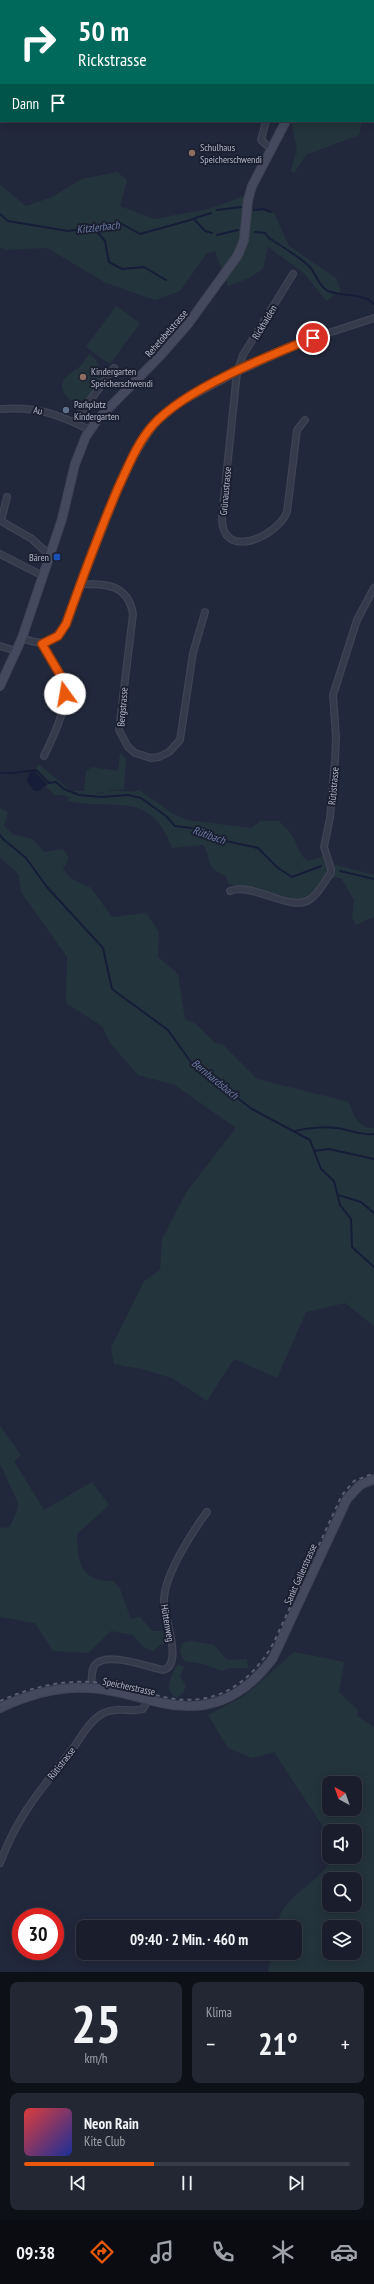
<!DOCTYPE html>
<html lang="de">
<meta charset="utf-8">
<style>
:root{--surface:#1a1e2c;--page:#232734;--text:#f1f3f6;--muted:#9fa2a9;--line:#383c48;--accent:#ea580c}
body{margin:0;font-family:"PT Sans Narrow",sans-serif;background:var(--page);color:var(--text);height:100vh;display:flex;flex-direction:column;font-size:15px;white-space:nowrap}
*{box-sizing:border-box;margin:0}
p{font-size:13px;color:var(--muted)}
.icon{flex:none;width:22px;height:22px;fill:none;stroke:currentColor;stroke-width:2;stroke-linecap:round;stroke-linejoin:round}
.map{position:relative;height:1972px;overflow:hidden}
.details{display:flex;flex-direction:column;gap:10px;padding:10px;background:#0e1018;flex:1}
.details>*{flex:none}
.guide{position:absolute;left:0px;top:0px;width:374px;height:122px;box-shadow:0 2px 10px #0003,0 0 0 1px var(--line);background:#00695c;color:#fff;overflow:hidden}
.needle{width:26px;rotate:320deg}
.fabs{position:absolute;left:322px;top:1776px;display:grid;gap:8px}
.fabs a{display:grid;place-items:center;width:40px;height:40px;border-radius:8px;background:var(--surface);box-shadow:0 2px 10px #0003,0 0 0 1px var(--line);font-size:20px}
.speed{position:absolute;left:12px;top:1908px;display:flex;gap:8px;font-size:20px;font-weight:700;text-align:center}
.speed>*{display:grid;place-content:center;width:52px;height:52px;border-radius:50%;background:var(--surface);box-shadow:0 2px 10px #0003,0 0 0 1px var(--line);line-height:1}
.speed .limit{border:6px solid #d22;background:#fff;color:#111}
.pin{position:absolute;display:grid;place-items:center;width:34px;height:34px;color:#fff;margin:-17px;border:2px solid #fff;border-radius:50%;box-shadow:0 1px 4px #0007}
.me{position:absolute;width:44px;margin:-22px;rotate:347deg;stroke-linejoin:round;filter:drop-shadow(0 0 3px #0008)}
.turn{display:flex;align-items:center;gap:14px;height:84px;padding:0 12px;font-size:18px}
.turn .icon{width:52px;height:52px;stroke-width:2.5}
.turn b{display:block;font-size:28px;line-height:34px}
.then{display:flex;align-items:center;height:38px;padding:0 12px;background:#0003;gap:8px;font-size:15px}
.big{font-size:30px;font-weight:700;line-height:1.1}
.details .card{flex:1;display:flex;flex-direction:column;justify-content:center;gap:6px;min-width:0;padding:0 14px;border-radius:8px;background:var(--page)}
.details .dial{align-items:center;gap:0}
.dial b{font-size:52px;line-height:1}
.song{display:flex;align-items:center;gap:12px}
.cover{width:48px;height:48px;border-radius:6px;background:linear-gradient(135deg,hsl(0 70% 55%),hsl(230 70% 35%))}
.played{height:4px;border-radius:2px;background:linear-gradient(90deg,var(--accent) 40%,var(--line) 40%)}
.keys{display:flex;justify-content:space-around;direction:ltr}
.heat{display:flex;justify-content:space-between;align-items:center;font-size:22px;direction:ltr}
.details .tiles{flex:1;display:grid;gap:10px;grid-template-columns:1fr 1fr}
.card:last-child{grid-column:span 2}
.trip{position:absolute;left:76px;top:1920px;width:226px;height:40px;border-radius:8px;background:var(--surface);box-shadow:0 2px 10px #0003,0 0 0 1px var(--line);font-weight:700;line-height:40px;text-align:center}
.menu{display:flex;height:64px;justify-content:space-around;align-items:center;background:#0a0c12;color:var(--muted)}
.menu .icon{width:28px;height:28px}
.menu .current{color:var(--accent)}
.menu b{font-size:18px;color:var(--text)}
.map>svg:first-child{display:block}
.green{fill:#24343c;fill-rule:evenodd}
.water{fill:#161d38}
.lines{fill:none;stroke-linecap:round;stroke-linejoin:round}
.stream{stroke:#161d38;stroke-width:2}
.street-casing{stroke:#3f4454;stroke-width:8}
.secondary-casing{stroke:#3f4454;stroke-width:10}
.street{stroke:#363b4b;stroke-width:5.5}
.secondary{stroke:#44495e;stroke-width:8}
.rail{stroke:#585e72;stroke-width:2;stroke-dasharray:4 4;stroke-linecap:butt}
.route-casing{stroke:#983908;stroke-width:10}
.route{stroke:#ea580c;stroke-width:7}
.education-dot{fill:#8d6e63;stroke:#1b2030;stroke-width:1.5}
.service-dot{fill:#5c6f8a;stroke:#1b2030;stroke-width:1.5}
.transit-dot{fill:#1a4fb4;stroke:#1b2030;stroke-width:1.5}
.labels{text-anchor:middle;stroke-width:4;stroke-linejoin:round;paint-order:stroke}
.poi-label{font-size:10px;fill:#b1b5c7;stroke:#1b2030;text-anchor:start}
.street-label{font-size:10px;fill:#b1b5c7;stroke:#1b2030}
.water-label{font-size:11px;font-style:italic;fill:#6a79a5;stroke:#1b2030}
</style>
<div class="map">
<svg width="374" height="1972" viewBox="0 0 374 1972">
<rect width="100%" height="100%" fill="#22283b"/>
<g class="green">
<path d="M291,121h71l-3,14 -53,20 -12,18 -3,-3 6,-21z"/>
<path d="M117,172l10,8 -7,26 34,13 55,-10 35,-13 10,15 9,-1 11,3 15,33 47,32 5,13 -15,10 -22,-28 -36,-26 -5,22 -16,10 -19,7 -13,-35 -8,2 -27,38 -25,9 -49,-17 -59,-35 -41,2 -6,-3v-62l26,21 26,-9 30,-18z"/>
<path d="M116,306l24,17 -30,41 -24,-17z"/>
<path d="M90,354l6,6 8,17c-9,13 -16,28 -34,23 -15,-16 -7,-22 8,-32 6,-4 7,-10 12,-14z"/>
<path d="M120,753l6,5 -2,31 -14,1 -10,4 -9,-2c9,2 11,0 19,-1 10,-2 19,3 29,-1l33,23 15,7 64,8 10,-7h18l12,13 11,22 7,5 15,-5c2,4 4,8 4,12 1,10 -18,30 -27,32l-65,-14 -8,-3 -2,-7c-25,-11 -11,-13 -23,-31l-31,3c-21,-59 -57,-37 -105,-47l2,-3 -5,-3h-9l-9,-8 2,-3 -14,-14 5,-6 32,27h13l2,-20 6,-4 26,4z"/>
<path d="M0,808l8,4 -4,14 8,8 20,5 12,13 19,-3 6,9 -6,11 7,9 21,10 21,29 34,-4 13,19 -1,25 20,17 7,45 11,5 18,18 9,3 34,34 92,23c4,12 9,27 25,26v198l-29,-23 -39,9 -29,66 -43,-19 -27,42 -35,-23 -30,-9 -28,-5 -3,-16 33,-67 16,-11 2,-31 25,-48 49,-63 -61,-43 -37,-10 -28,-32 -8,-17 -36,-23 1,-46 -46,-65 -2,-17 -19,-18z"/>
<path d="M333,864l41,11v42l-18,8 -4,-6 2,-19 -13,-22 -10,-1z"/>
<path d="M0,1426l21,29 -7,6 30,49 48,-28 17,23 -32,29c0,28 4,48 36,47l7,8 11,30 9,-2 12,14h12l4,12 -8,2 -7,6 -10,-4 -10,-12 -22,-4 -23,22 -35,-2 -18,-28 -35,-6v-89l10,-1 9,-22 -19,-41z"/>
<path d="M191,1641l23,4 13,15 20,-1 1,9h-19l-7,3 -19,-7 -19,-3 -4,-9 2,-9z"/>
<path d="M294,1652l50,10 -5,30 19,18 -1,6 17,11v245h-106l3,-19h24v-26h-19c5,-25 29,-38 45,-54 5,-5 10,-11 15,-16h19v-26h-26v5l-55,-84 -22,6 -24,-10 -20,-33 36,-19zM329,1783h26v26h-26zM329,1879h26v26h-26zM329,1927h26v26h-26z"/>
<path d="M178,1664l6,3 -4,9 6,10 -3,7 -6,5c-15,-8 -5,-24 1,-34z"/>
</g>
<path class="water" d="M34,771l13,13 -8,7h-5l-7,-10 2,-8z"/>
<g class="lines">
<g class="stream">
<path d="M217,210l24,-3"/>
<path d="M254,210l9,-1 8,3"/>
<path d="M0,214l8,7 60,10 54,-7 18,10 54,-15 11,12 7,2"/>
<path d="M195,218l16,-5"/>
<path d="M93,227l12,14 4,21 13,7 22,-2 22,13"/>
<path d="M255,232l10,1 4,5c13,9 30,18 41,29 6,7 9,20 18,24 15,6 34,1 46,13"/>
<path d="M217,235l21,-5"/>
<path d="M0,773h13l23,-3 13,13 7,-1 8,7 15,6 22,2 27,-2 13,3 25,18 9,10 24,3 27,12 32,7 20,20 14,9 29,-11"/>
<path d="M0,835l3,4 23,19 21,29 56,61 9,41 56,41 25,35 59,44 58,31 11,29 13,12 6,24 11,14 1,28 22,20"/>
<path d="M340,871l34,8"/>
<path d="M295,1131c14,-3 27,-5 41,-3 13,1 25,8 38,6"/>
<path d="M314,1151l15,-2 45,10"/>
<path d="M338,1195l23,7 13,11"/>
</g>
<g class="street-casing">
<g id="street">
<path d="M181,1l1,-1"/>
<path d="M221,1v-1"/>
<path d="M350,1l1,-1"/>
<path d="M0,4h1"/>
<path d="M266,121l-5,19 10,9"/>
<path d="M293,274l-50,81 -6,17 -15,145c-1,44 54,21 65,-5l10,-82 8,-10"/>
<path d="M0,409c36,-3 58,5 90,21"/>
<path d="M74,422l40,-54"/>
<path d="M7,497l-6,24 31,18 13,12 6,2"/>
<path d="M0,554l43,22"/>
<path d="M81,584c25,0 47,0 52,30l-14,116 9,17 7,6 16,5 8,-1 10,-5 11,-12 13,-87 12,-41"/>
<path d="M22,638c15,6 28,8 40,-6l55,-140 16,-35 21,-33 25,-21 58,-31 76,-34 61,-20"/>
<path d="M42,643c6,13 16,23 20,36 8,26 -7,54 -18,77"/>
<path d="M0,646l16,5"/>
<path d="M230,891c23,-9 60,21 79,9 10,-6 15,-18 22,-27v-4l-7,-22 6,-29 5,-57 1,-24 -3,-42 24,-75 17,-32"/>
<path d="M91,1688c1,-7 0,-16 3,-22 10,-16 54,1 69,4 21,-5 1,-53 1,-68 -1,-25 28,-70 43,-90"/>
<path d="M0,1863c18,-49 43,-76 74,-116 8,-12 17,-28 30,-34 14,-7 26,0 39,-4l5,-9"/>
</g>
</g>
<g class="secondary-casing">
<g id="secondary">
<path d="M339,1l1,-1"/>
<path d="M0,686l22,-48 40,-119 13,-55 11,-28 12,-17 62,-63 28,-32 50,-69 6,-15 4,-40 4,-14 34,-65"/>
<path d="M0,1708c29,-14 59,-22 91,-20 25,2 48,10 71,15 48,11 83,-7 111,-45l74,-159 13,-14 14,-6"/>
</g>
</g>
<use href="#street" class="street"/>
<use href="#secondary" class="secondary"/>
<path class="rail" d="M0,1701c29,-13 60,-21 92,-19 26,2 51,11 77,16 48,9 83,-16 105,-56l68,-147 12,-14 20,-8"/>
</g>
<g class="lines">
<g class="route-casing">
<path id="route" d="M65,694l-3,-16 -20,-34 16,-8 8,-12c16,-45 33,-91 52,-136 10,-21 19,-45 35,-63 32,-36 115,-69 160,-87"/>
</g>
<use href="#route" class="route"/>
</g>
<g class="education-dot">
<circle cx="192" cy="153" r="4"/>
<circle cx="83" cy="377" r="4"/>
</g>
<circle class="service-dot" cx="66" cy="410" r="4"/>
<rect class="transit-dot" x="53" y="553" width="8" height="8" rx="2"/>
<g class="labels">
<g class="poi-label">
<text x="200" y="151">Schulhaus<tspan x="200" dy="12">Speicherschwendi</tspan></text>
<text x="91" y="375">Kindergarten<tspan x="91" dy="12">Speicherschwendi</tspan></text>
<text x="74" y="408">Parkplatz<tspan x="74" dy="12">Kindergarten</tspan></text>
<text x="49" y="561" text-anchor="end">Bären</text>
</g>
<g class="street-label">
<text transform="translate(264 322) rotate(-59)" y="4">Rickhalden</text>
<text transform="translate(166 333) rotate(-49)" y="4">Rehetobelstrasse</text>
<text transform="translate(38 410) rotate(9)" y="4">Au</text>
<text transform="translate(225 491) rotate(-85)" y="4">Grünaustrasse</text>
<text transform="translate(122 707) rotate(-85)" y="4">Bergstrasse</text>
<text transform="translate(333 786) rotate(-85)" y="4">Rütistrasse</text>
<text transform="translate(300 1574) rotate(-66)" y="4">Sankt Gallerstrasse</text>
<text transform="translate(168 1623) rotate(80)" y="4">Hüttenweg</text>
<text transform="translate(129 1686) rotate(12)" y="4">Speicherstrasse</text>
<text transform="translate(61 1763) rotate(-52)" y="4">Rütistrasse</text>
</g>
<g class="water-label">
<text transform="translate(98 227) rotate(-6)" y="4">Kitzlerbach</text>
<text transform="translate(209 835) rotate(19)" y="4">Rütibach</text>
<text transform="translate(215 1079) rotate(39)" y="4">Bernhardsbach</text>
</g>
</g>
</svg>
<div class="fabs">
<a><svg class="needle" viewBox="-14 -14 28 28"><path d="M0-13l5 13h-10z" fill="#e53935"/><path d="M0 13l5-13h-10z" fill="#9fa2a9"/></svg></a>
<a><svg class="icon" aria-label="sound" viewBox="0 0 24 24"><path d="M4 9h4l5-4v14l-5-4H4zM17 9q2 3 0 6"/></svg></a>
<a><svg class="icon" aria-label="search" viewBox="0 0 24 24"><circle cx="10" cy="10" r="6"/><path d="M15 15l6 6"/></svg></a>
<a><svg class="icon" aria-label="layers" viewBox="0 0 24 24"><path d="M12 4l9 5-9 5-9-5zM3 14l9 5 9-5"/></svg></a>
</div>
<div class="speed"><div class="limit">30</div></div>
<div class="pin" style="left:313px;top:338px;background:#d93025"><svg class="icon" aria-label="arrive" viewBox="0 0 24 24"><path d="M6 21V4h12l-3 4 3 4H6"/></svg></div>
<svg class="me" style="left:65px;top:694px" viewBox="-20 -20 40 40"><circle r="19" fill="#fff"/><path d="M0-13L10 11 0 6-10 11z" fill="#ea580c"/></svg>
<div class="trip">09:40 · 2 Min. · 460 m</div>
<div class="guide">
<div class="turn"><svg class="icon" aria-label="right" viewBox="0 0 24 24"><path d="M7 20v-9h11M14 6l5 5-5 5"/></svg><div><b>50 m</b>Rickstrasse</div></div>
<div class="then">Dann<svg class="icon" aria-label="arrive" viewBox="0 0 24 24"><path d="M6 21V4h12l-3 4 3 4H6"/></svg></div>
</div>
</div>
<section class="details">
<div class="tiles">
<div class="card dial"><b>25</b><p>km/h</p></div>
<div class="card"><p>Klima</p>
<div class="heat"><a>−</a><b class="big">21°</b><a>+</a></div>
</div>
<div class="card">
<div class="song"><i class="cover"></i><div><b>Neon Rain</b><p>Kite Club</p></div></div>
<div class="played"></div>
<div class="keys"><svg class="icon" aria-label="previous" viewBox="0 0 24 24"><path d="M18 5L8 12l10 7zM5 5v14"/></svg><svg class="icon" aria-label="pause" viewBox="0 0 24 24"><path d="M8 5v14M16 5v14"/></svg><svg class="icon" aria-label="next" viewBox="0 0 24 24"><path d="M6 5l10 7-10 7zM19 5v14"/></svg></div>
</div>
</div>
</section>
<nav class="menu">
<b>09:38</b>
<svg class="icon current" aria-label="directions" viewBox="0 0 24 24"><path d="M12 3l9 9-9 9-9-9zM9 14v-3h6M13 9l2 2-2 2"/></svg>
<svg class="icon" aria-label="music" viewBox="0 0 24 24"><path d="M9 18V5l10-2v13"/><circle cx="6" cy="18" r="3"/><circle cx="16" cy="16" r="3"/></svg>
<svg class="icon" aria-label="phone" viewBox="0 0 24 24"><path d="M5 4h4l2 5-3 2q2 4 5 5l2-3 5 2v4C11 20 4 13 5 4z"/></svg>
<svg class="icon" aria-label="climate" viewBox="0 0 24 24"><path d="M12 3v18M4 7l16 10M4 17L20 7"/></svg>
<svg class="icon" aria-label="car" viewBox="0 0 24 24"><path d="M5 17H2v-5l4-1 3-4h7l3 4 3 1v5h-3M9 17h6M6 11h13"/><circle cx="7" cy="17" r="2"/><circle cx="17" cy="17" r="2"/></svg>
</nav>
